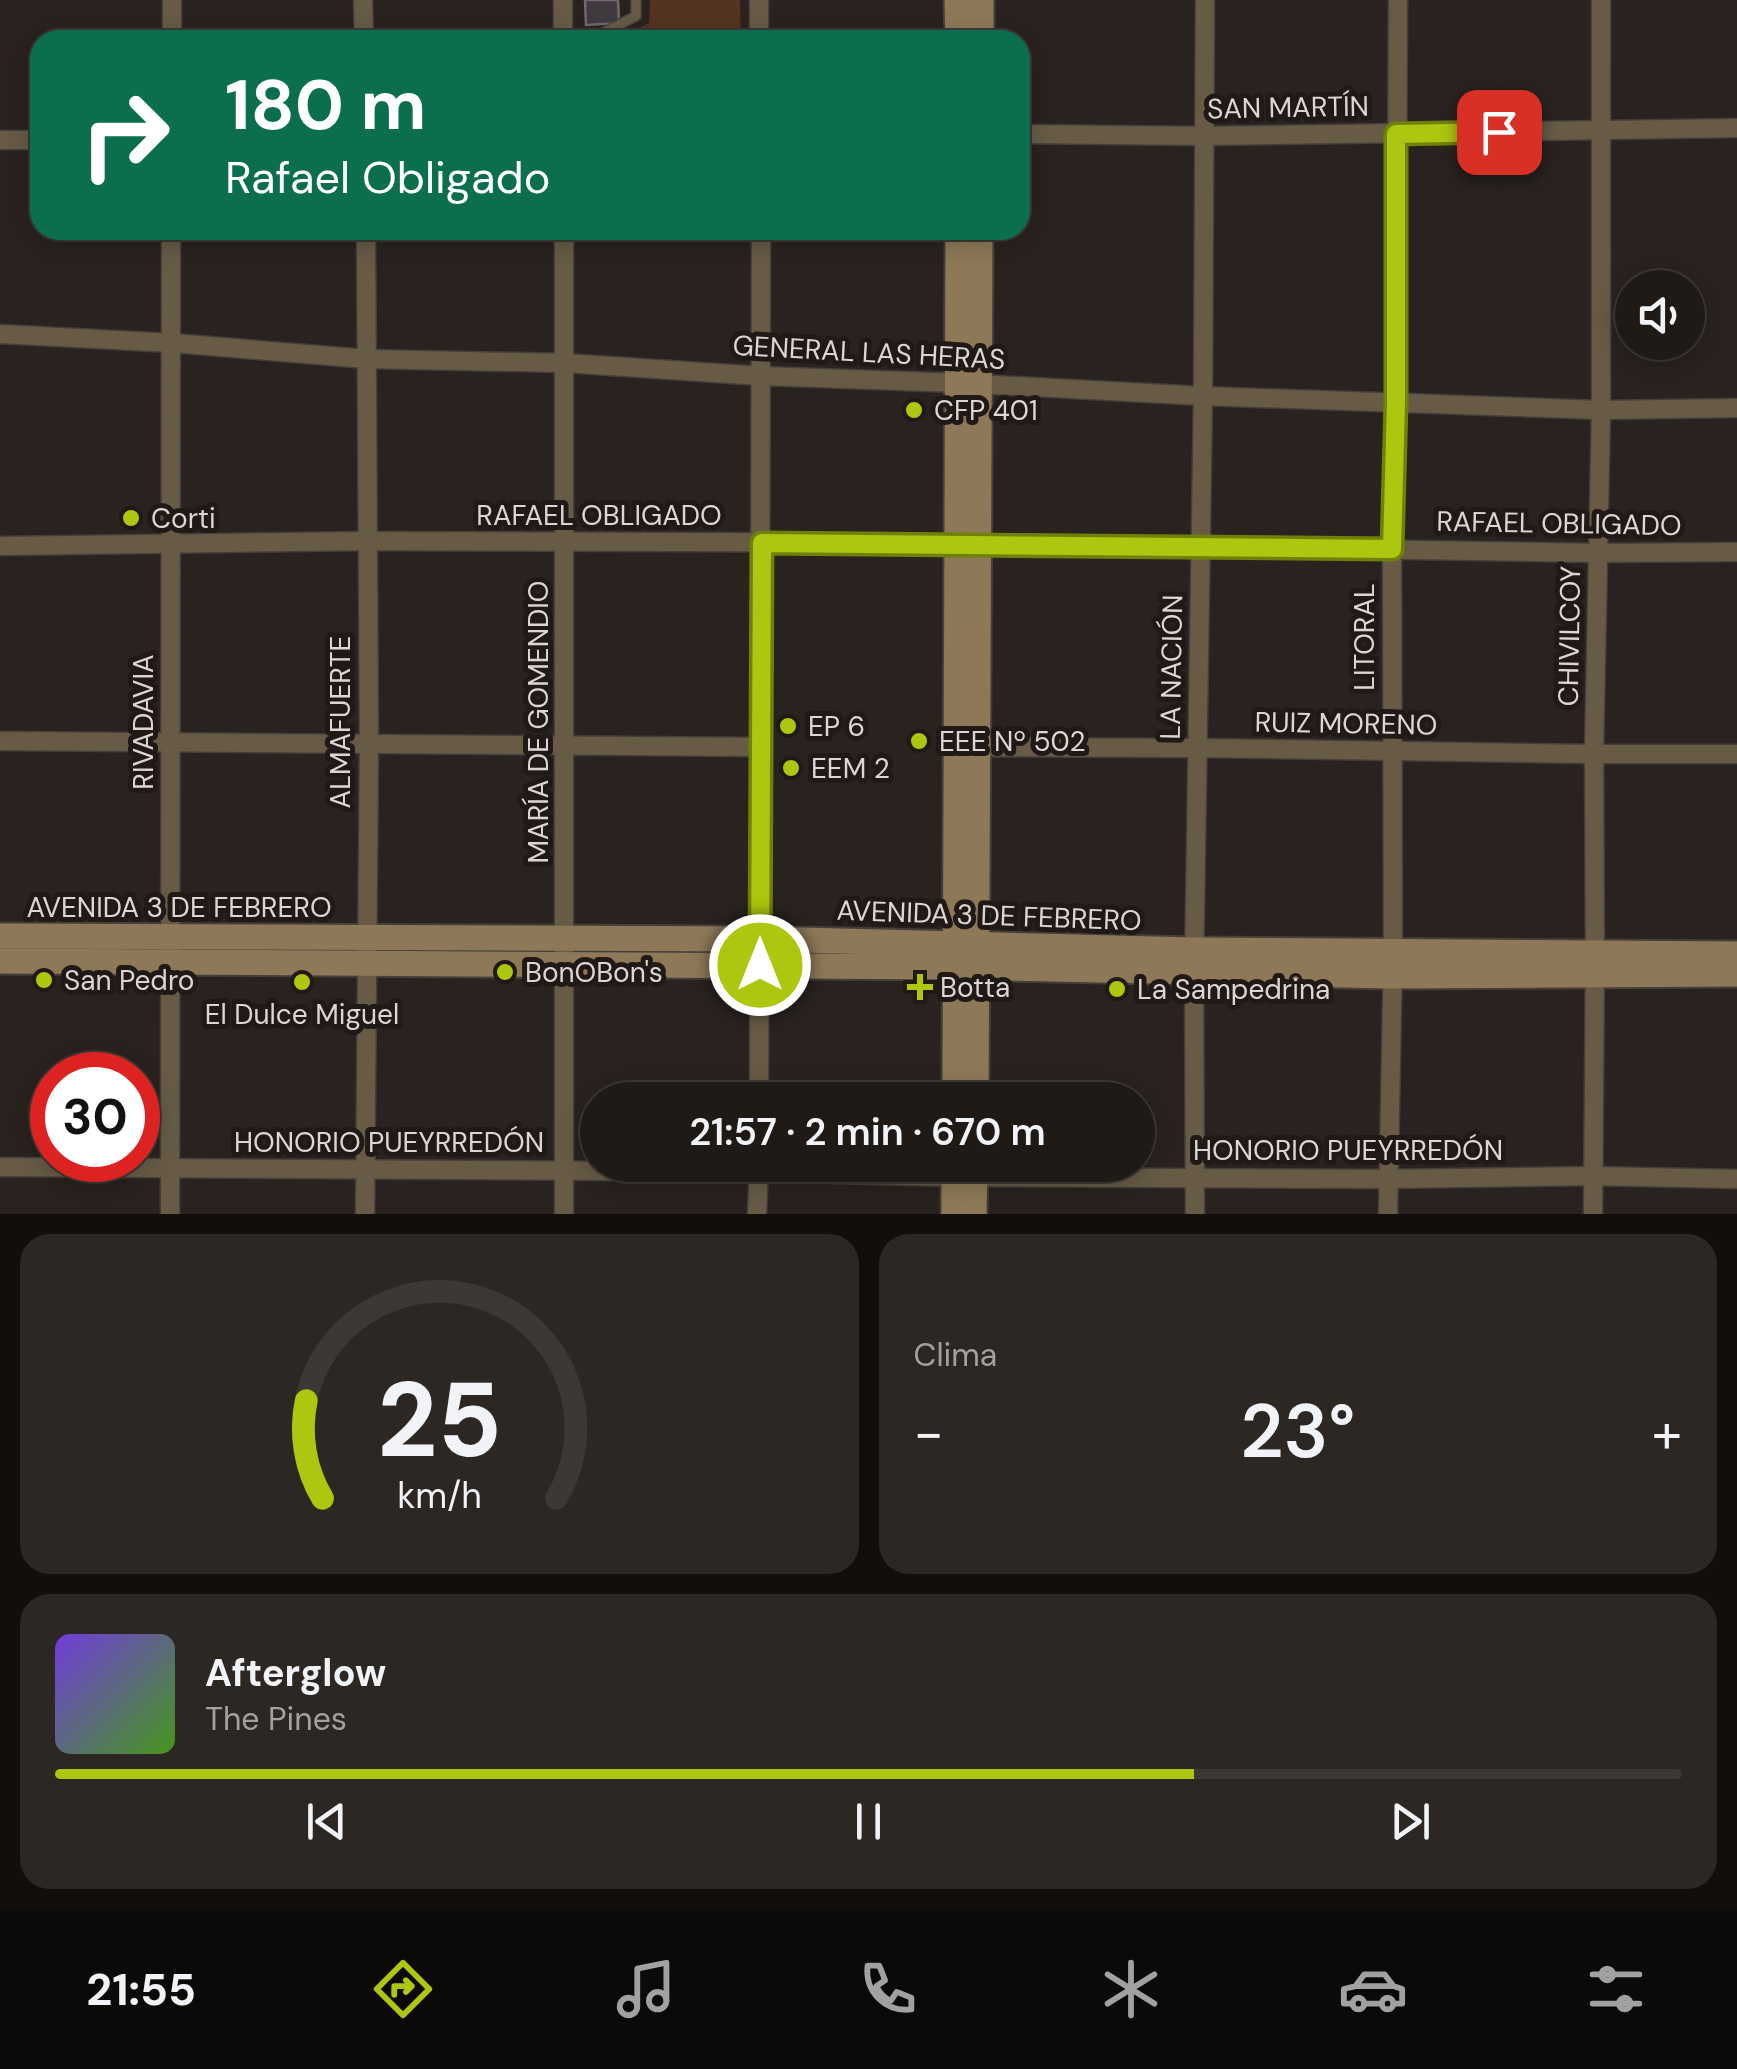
<!DOCTYPE html>
<html lang="es">
<meta charset="utf-8">
<style>
:root{--surface:#1f1a16;--page:#2c2723;--text:#f1f3f6;--muted:#a1a1a1;--line:#3c3835;--accent:#adc60f}
body{margin:0;font-family:"DM Sans",sans-serif;background:var(--page);color:var(--text);height:100vh;display:flex;flex-direction:column;font-size:38px;white-space:nowrap}
*{box-sizing:border-box;margin:0}
p{font-size:32px;color:var(--muted)}
.icon{flex:none;width:55px;height:55px;fill:none;stroke:currentColor;stroke-width:2;stroke-linecap:round;stroke-linejoin:round}
.map{position:relative;height:1214px;overflow:hidden}
.side{display:flex;flex-direction:column;gap:20px;padding:20px;background:#110e0c;flex:1}
.side>*{flex:none}
.banner{position:absolute;left:30px;top:30px;width:1000px;height:210px;border-radius:30px;box-shadow:0 5px 25px #0003,0 0 0 2px var(--line);background:#0b6e4f;color:#fff;overflow:hidden}
.controls{position:absolute;left:1615px;top:270px;display:grid;gap:20px}
.controls a{display:grid;place-items:center;width:90px;height:90px;border-radius:50%;background:var(--surface);box-shadow:0 5px 25px #0003,0 0 0 2px var(--line);font-size:50px}
.speed{position:absolute;left:30px;top:1052px;display:flex;gap:20px;font-size:50px;font-weight:700;text-align:center}
.speed>*{display:grid;place-content:center;width:130px;height:130px;border-radius:50%;background:var(--surface);box-shadow:0 5px 25px #0003,0 0 0 2px var(--line);line-height:1}
.speed .limit{border:15px solid #d22;background:#fff;color:#111}
.pin{position:absolute;display:grid;place-items:center;width:85px;height:85px;color:#fff;margin:-42px;border-radius:20px;box-shadow:0 5px 15px #0006}
.me{position:absolute;width:110px;margin:-55px;rotate:0deg;stroke-linejoin:round;filter:drop-shadow(0 0 8px #0008)}
.turn{display:flex;align-items:center;gap:35px;height:210px;padding:0 30px;font-size:45px}
.turn .icon{width:130px;height:130px;stroke-width:2.5}
.turn b{display:block;font-size:70px;line-height:85px}
.big{font-size:75px;font-weight:600;line-height:1.1}
.side .widget{flex:1;display:flex;flex-direction:column;justify-content:center;gap:15px;min-width:0;padding:0 35px;border-radius:30px;background:var(--page)}
.side .dial{align-items:center;gap:0}
.dial svg{height:260px;overflow:visible;fill:none;stroke:var(--line);stroke-width:7;stroke-linecap:round;text-anchor:middle}
.dial text{fill:var(--text);stroke:none}
.song{display:flex;align-items:center;gap:30px}
.cover{width:120px;height:120px;border-radius:15px;background:linear-gradient(135deg,hsl(260 70% 55%),hsl(100 70% 35%))}
.played{height:10px;border-radius:5px;background:linear-gradient(90deg,var(--accent) 70%,var(--line) 70%)}
.keys{display:flex;justify-content:space-around;direction:ltr}
.heat{display:flex;justify-content:space-between;align-items:center;font-size:55px;direction:ltr}
.side .tiles{flex:1;display:grid;gap:20px;grid-template-columns:1fr 1fr}
.widget:last-child{grid-column:span 2}
.trip{position:absolute;left:580px;top:1082px;width:575px;height:100px;border-radius:50px;background:var(--surface);box-shadow:0 5px 25px #0003,0 0 0 2px var(--line);font-weight:600;line-height:100px;text-align:center}
.dock{display:flex;height:160px;justify-content:space-around;align-items:center;background:#0c0a09;color:var(--muted)}
.dock .icon{width:70px;height:70px}
.dock .active{color:var(--accent)}
.dock b{font-size:45px;color:var(--text)}
.map>svg:first-child{display:block}
.green{fill:#543320}
.building{fill:#40393e;stroke:#71696f;stroke-width:2.5}
.lines{fill:none;stroke-linecap:round;stroke-linejoin:round}
.lane-casing{stroke:#453f3b;stroke-width:12}
.street-casing{stroke:#453f3b;stroke-width:21}
.secondary-casing{stroke:#453f3b;stroke-width:29}
.lane{stroke:#675b46;stroke-width:9}
.street{stroke:#675b46;stroke-width:18}
.secondary{stroke:#8d7958;stroke-width:25}
.route-casing{stroke:#70810a;stroke-width:25}
.route{stroke:#adc60f;stroke-width:18}
.poi-dot{fill:#adc60f;stroke:#201915;stroke-width:4}
.labels{text-anchor:middle;stroke-width:10;stroke-linejoin:round;paint-order:stroke}
.street-label{font-size:28px;fill:#dbd6d3;stroke:#201915}
.poi-label{font-size:28px;fill:#dbd6d3;stroke:#201915;text-anchor:start}
</style>
<div class="map">
<svg width="1737" height="1214" viewBox="0 0 1737 1214">
<rect width="100%" height="100%" fill="#29221e"/>
<path class="green" d="M650,0h90l1,40h-127l35,-17z"/>
<path class="building" d="M585,0h33l1,23 -33,2z"/>
<g class="lines">
<g class="lane-casing">
<path id="lane" d="M563,38l36,-3 37,-19v-16"/>
</g>
<g class="street-casing">
<g id="street">
<path d="M363,0l1,40"/>
<path d="M563,0v40"/>
<path d="M759,0v40"/>
<path d="M172,40v-40"/>
<path d="M1020,134l185,2 532,-8"/>
<path d="M0,140h40"/>
<path d="M0,334l173,9 194,16 198,4 196,13 197,7 245,13 398,14 136,-2"/>
<path d="M0,546l366,-5 613,2 619,10 139,-1"/>
<path d="M0,741l760,6"/>
<path d="M968,747l230,1 396,6h143"/>
<path d="M759,1100l2,-870"/>
<path d="M0,1167l759,5 195,5 434,2 205,-3 144,3"/>
<path d="M170,1214l1,-984"/>
<path d="M365,1214l4,-469 -3,-515"/>
<path d="M564,1214v-984"/>
<path d="M757,1214l2,-49"/>
<path d="M1195,1214l-1,-241 9,-577 2,-396"/>
<path d="M1388,1214l5,-261 -1,-404 4,-146 2,-403"/>
<path d="M1593,1214l2,-261 -1,-199 7,-344v-410"/>
</g>
</g>
<g class="secondary-casing">
<g id="secondary">
<path d="M957,0l1,40"/>
<path d="M981,40v-40"/>
<path d="M0,936l760,3 434,11 543,4"/>
<path d="M0,961l955,6 437,9 345,-2"/>
<path d="M955,1100l3,-870"/>
<path d="M976,1100l4,-870"/>
<path d="M954,1214v-49"/>
<path d="M974,1214l1,-49"/>
</g>
</g>
<use href="#lane" class="lane"/>
<use href="#street" class="street"/>
<use href="#secondary" class="secondary"/>
</g>
<g class="lines">
<g class="route-casing">
<path id="route" d="M760,965l2,-422 630,6 4,-146v-269l103,-2"/>
</g>
<use href="#route" class="route"/>
</g>
<g class="poi-dot">
<circle cx="914" cy="410" r="10"/>
<circle cx="131" cy="518" r="10"/>
<circle cx="788" cy="726" r="10"/>
<circle cx="919" cy="741" r="10"/>
<circle cx="791" cy="768" r="10"/>
<circle cx="505" cy="972" r="10"/>
<circle cx="44" cy="980" r="10"/>
<circle cx="302" cy="982" r="10"/>
<path d="M915 972h10v10h10v10h-10v10h-10v-10h-10v-10h10z"/>
<circle cx="1117" cy="989" r="10"/>
</g>
<g class="labels">
<g class="street-label">
<text transform="translate(1288 107) rotate(-1)" y="10">SAN MARTÍN</text>
<text transform="translate(869 352) rotate(3)" y="10">GENERAL LAS HERAS</text>
<text x="599" y="525">RAFAEL OBLIGADO</text>
<text transform="translate(1559 523) rotate(1)" y="10">RAFAEL OBLIGADO</text>
<text transform="translate(1569 636) rotate(-89)" y="10">CHIVILCOY</text>
<text transform="translate(1364 637) rotate(-90)" y="10">LITORAL</text>
<text transform="translate(1171 667) rotate(-89)" y="10">LA NACIÓN</text>
<text transform="translate(143 722) rotate(-90)" y="10">RIVADAVIA</text>
<text transform="translate(340 722) rotate(-90)" y="10">ALMAFUERTE</text>
<text transform="translate(538 722) rotate(-90)" y="10">MARÍA DE GOMENDIO</text>
<text transform="translate(1346 723) rotate(1)" y="10">RUIZ MORENO</text>
<text x="179" y="917">AVENIDA 3 DE FEBRERO</text>
<text transform="translate(989 915) rotate(2)" y="10">AVENIDA 3 DE FEBRERO</text>
<text x="389" y="1152">HONORIO PUEYRREDÓN</text>
<text x="1348" y="1160">HONORIO PUEYRREDÓN</text>
</g>
<g class="poi-label">
<text x="934" y="420">CFP 401</text>
<text x="151" y="528">Corti</text>
<text x="808" y="736">EP 6</text>
<text x="939" y="751">EEE Nº 502</text>
<text x="811" y="778">EEM 2</text>
<text x="525" y="982">BonOBon's</text>
<text x="64" y="990">San Pedro</text>
<text x="940" y="997">Botta</text>
<text x="1137" y="999">La Sampedrina</text>
<text x="302" y="1024" text-anchor="middle">El Dulce Miguel</text>
</g>
</g>
</svg>
<div class="controls">
<a><svg class="icon" aria-label="sound" viewBox="0 0 24 24"><path d="M4 9h4l5-4v14l-5-4H4zM17 9q2 3 0 6"/></svg></a>
</div>
<div class="speed"><div class="limit">30</div></div>
<div class="pin" style="left:1499px;top:132px;background:#d93025"><svg class="icon" aria-label="arrive" viewBox="0 0 24 24"><path d="M6 21V4h12l-3 4 3 4H6"/></svg></div>
<svg class="me" style="left:760px;top:965px" viewBox="-20 -20 40 40"><circle r="17" fill="#adc60f" stroke="#fff" stroke-width="3"/><path d="M0-11L8 9 0 5-8 9z" fill="#fff"/></svg>
<div class="trip">21:57 · 2 min · 670 m</div>
<div class="banner">
<div class="turn"><svg class="icon" aria-label="right" viewBox="0 0 24 24"><path d="M7 20v-9h11M14 6l5 5-5 5"/></svg><div><b>180 m</b>Rafael Obligado</div></div>
</div>
</div>
<section class="side">
<div class="tiles">
<div class="widget dial"><svg viewBox="0 0 100 80">
<path d="M14 69A42 42 0 1 1 86 69"/>
<path d="M14 69A42 42 0 0 1 9 39" stroke="#adc60f"/>
<text x="50" y="56" font-size="32" font-weight="700">25</text>
<text x="50" y="72" font-size="11">km/h</text>
</svg></div>
<div class="widget"><p>Clima</p>
<div class="heat"><a>−</a><b class="big">23°</b><a>+</a></div>
</div>
<div class="widget">
<div class="song"><i class="cover"></i><div><b>Afterglow</b><p>The Pines</p></div></div>
<div class="played"></div>
<div class="keys"><svg class="icon" aria-label="previous" viewBox="0 0 24 24"><path d="M18 5L8 12l10 7zM5 5v14"/></svg><svg class="icon" aria-label="pause" viewBox="0 0 24 24"><path d="M8 5v14M16 5v14"/></svg><svg class="icon" aria-label="next" viewBox="0 0 24 24"><path d="M6 5l10 7-10 7zM19 5v14"/></svg></div>
</div>
</div>
</section>
<nav class="dock">
<b>21:55</b>
<svg class="icon active" aria-label="directions" viewBox="0 0 24 24"><path d="M12 3l9 9-9 9-9-9zM9 14v-3h6M13 9l2 2-2 2"/></svg>
<svg class="icon" aria-label="music" viewBox="0 0 24 24"><path d="M9 18V5l10-2v13"/><circle cx="6" cy="18" r="3"/><circle cx="16" cy="16" r="3"/></svg>
<svg class="icon" aria-label="phone" viewBox="0 0 24 24"><path d="M5 4h4l2 5-3 2q2 4 5 5l2-3 5 2v4C11 20 4 13 5 4z"/></svg>
<svg class="icon" aria-label="climate" viewBox="0 0 24 24"><path d="M12 3v18M4 7l16 10M4 17L20 7"/></svg>
<svg class="icon" aria-label="car" viewBox="0 0 24 24"><path d="M5 17H2v-5l4-1 3-4h7l3 4 3 1v5h-3M9 17h6M6 11h13"/><circle cx="7" cy="17" r="2"/><circle cx="17" cy="17" r="2"/></svg>
<svg class="icon" aria-label="filters" viewBox="0 0 24 24"><path d="M4 7h16M4 17h16"/><circle cx="9" cy="7" r="2"/><circle cx="15" cy="17" r="2"/></svg>
</nav>
